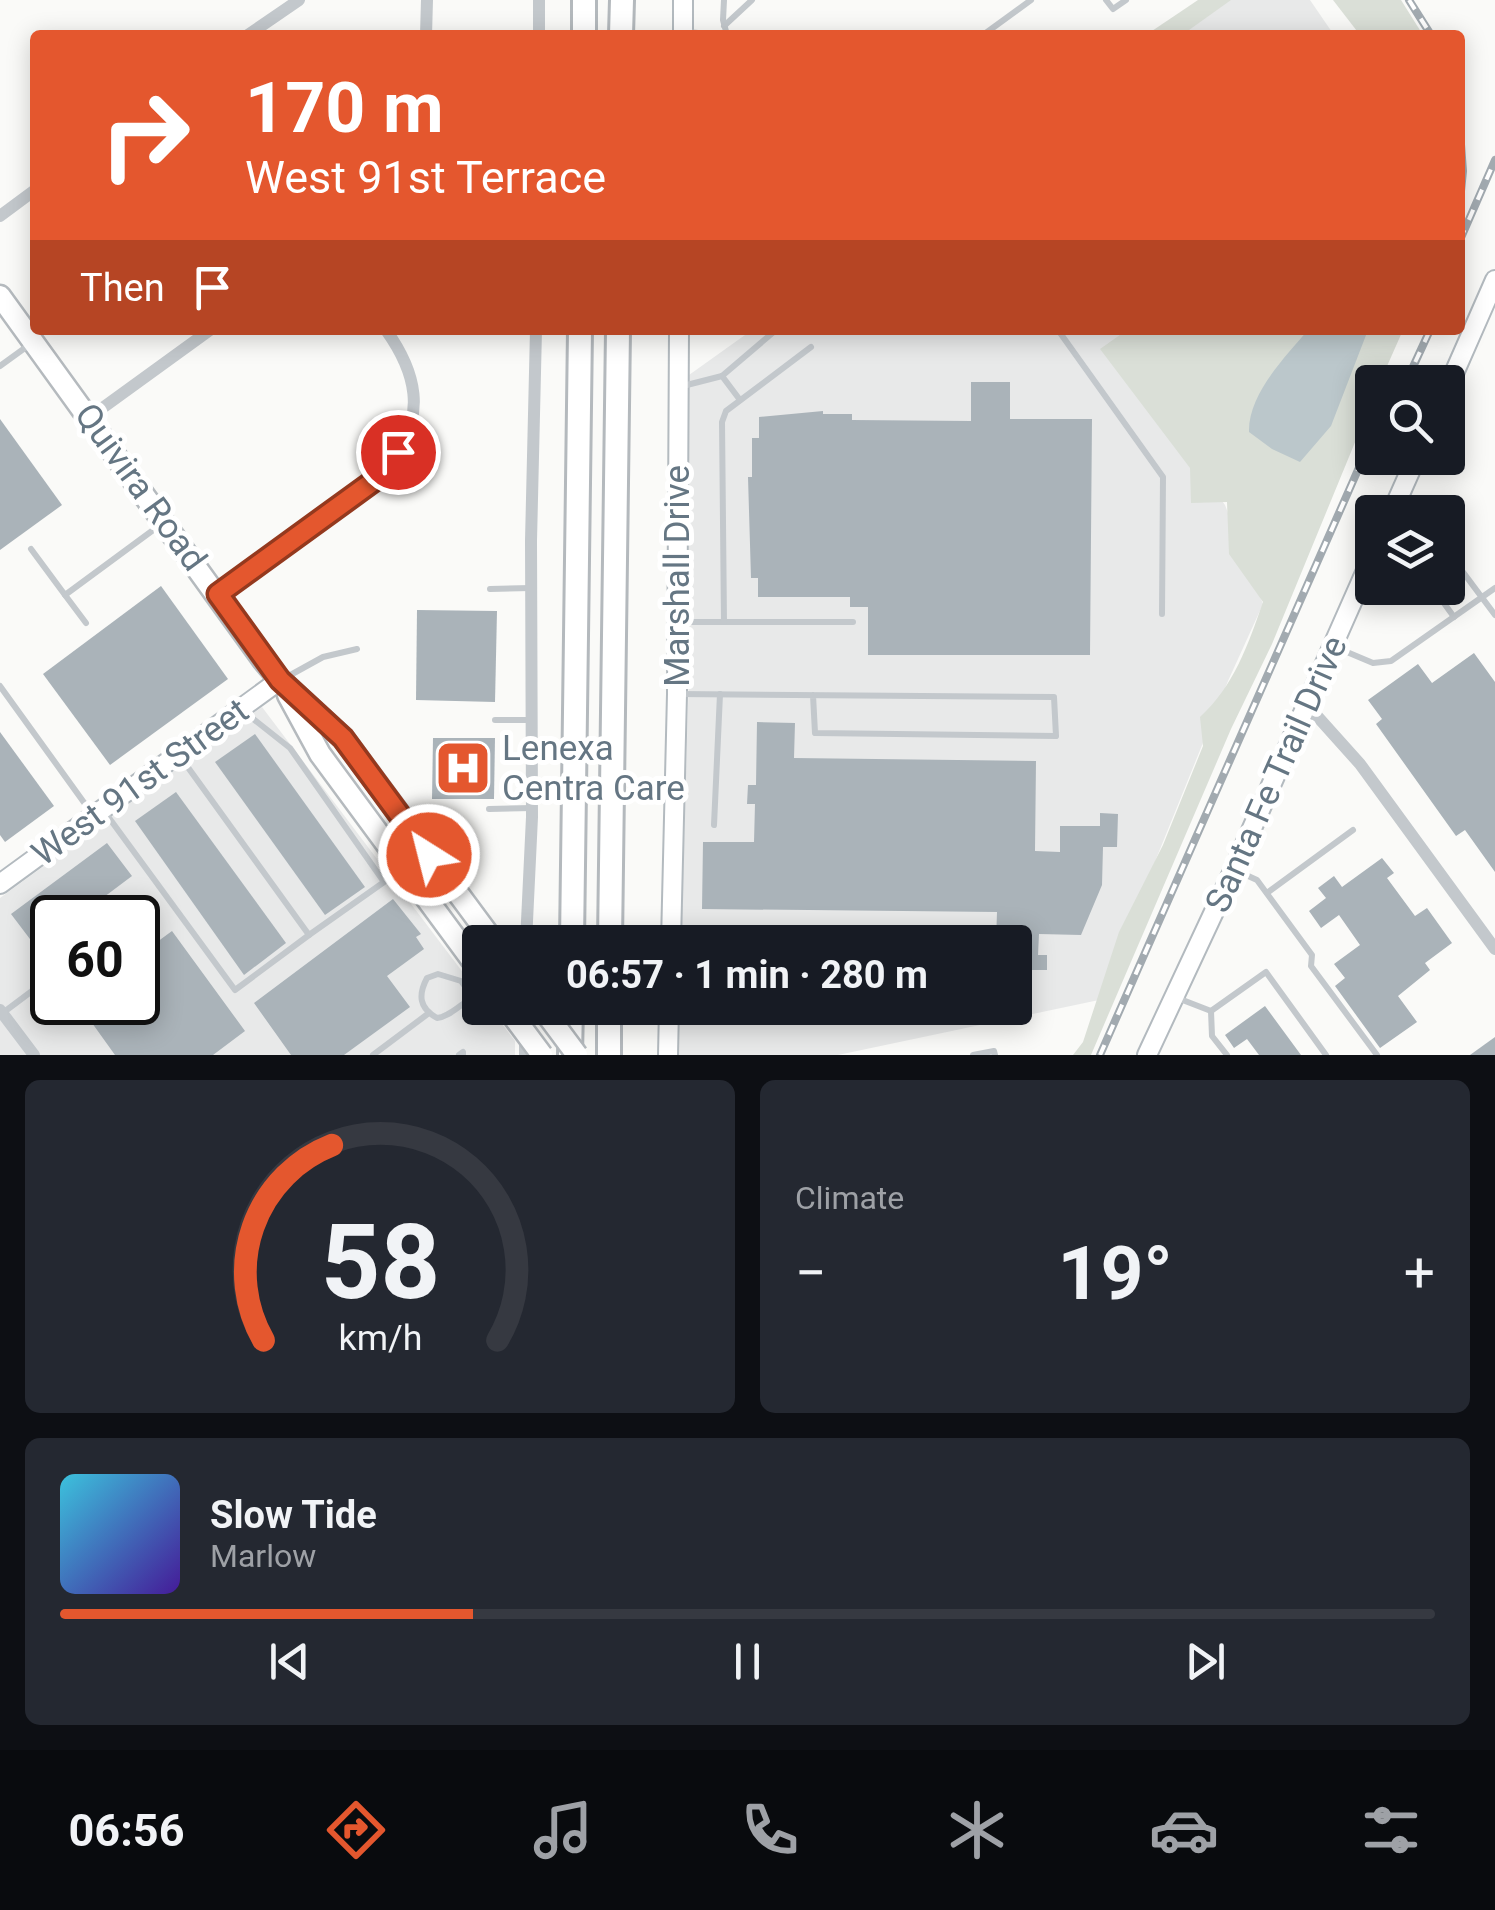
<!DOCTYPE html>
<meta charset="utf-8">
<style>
:root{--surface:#171b24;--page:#242831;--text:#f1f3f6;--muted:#9ea1a6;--line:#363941;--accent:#e4572e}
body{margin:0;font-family:Roboto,sans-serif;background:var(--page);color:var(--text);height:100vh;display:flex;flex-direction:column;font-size:38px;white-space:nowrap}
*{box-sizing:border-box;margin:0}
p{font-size:32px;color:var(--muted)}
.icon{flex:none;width:55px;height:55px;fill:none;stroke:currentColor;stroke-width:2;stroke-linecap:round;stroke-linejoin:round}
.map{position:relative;height:1055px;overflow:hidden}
.sheet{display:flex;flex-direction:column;gap:25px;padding:25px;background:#0d0f14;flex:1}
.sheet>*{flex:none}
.guide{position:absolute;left:30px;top:30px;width:1435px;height:305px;border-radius:10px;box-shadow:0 5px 25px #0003;background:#e4572e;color:#fff;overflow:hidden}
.tools{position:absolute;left:1355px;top:365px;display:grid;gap:20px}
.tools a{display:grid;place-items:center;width:110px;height:110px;border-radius:10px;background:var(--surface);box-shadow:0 5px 25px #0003;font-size:50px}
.speed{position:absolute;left:30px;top:895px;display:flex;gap:20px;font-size:50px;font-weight:700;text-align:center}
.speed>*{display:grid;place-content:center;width:130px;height:130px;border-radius:50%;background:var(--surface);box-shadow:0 5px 25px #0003;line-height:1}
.speed .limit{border:5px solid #111;border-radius:15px;background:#fff;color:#111}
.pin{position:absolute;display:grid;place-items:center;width:85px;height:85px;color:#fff;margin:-42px;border:5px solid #fff;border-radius:50%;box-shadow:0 2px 10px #0007}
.me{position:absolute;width:110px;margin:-55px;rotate:324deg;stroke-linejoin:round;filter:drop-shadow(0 0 8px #0008)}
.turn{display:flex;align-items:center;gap:35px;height:210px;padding:0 50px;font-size:45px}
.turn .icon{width:130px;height:130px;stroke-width:2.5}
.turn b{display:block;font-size:70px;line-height:85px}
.then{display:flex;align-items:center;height:95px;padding:0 50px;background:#0003;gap:20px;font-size:38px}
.big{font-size:75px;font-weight:700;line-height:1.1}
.sheet .widget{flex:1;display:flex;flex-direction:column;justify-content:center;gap:15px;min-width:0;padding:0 35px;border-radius:15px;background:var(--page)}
.sheet .dial{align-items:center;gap:0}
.dial svg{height:260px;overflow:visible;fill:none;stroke:var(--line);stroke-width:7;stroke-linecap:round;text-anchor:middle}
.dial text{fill:var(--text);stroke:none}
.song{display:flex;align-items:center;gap:30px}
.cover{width:120px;height:120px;border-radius:15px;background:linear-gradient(135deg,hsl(190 70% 55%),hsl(260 70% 35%))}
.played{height:10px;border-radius:5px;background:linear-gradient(90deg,var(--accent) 30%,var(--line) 30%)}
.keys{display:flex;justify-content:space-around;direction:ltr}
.heat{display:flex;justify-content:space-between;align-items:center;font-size:55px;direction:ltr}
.sheet .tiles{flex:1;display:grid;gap:25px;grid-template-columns:1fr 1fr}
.widget:last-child{grid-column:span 2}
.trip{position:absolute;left:462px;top:925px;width:570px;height:100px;border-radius:10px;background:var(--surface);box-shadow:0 5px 25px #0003;font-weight:700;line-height:100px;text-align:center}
.tabs{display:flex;height:160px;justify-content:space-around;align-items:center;background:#090b0e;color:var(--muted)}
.tabs .icon{width:70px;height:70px}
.tabs .on{color:var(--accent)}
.tabs b{font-size:45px;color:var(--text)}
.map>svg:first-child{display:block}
.built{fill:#e8e9e9;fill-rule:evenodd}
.green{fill:#dadfd7}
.water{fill:#bbc7cb}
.building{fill:#aab3b9}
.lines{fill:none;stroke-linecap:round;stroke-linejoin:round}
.secondary-casing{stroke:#b3babf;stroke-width:22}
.primary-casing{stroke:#b5babe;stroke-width:25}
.highway-casing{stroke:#b4b9bd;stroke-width:28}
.lane{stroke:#c3c8cc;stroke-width:6}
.street{stroke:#c3c8cc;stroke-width:12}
.secondary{stroke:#fff;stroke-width:18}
.primary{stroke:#fff;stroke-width:20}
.highway{stroke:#fff;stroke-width:22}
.rail-casing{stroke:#a2aab0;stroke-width:8}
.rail{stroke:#fff;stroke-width:4;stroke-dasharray:11;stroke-linecap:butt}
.primary-bridge-casing{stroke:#b5babe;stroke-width:25;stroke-linecap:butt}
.primary-bridge{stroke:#fff;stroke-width:20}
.route-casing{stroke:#94391e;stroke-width:25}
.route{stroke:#e4572e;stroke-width:18}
.labels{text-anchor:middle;stroke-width:10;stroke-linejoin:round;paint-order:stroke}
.street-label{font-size:35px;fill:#657683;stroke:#fff}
.poi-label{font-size:35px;fill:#657683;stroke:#fff;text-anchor:start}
</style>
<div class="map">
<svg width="1495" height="1055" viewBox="0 0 1495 1055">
<rect width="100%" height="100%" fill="#fafaf8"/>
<g class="built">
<path d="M1218,0h92l24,35h-166z"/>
<path d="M752,330h384l-27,21 116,154 38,99 -35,77 -129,319 -261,55h-160l1,-47h336v-66h-334l8,-269v-298z"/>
<path d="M262,707l218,288v13h10l25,33v14h-515v-157zM52,918h86v84h-86z"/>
</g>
<g class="green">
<path d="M1198,0h33l-49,35h-36z"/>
<path d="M1333,0h68l22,35h-63z"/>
<path d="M1127,330h276l-23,52h-8v19l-100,243 -41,85 -140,326h-18l10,-13 36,-110 44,-87 40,-99 -3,-29c34,-31 48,-72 63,-115l-34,-48 -2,-52 -36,1 -1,-35 -90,-119z"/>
</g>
<path class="water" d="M1308,330h60l-37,96 -31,36 -28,-13 -23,-17c-1,-37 35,-74 59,-102z"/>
<g class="building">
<path d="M971,382h39v37h82l-2,236h-222v-48h-18v-10h-92v-19h-7l-3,-101h4v-39h7v-21l64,-6v3h29v6l119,1z"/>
<path d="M0,419l62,86 -62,45z"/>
<path d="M161,586l67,93 -118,86 -67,-91z"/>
<path d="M417,610l80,1 -2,91 -79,-2z"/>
<path d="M1474,653l21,29v190l-30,-42 -9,6 -80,-112 6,-5 -14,-19 50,-36 14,19z"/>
<path d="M757,722l38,1 -1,35 242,3 -1,90 25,1v-26h40v-13l18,1 -1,33h-14l-1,38 -21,50 -42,-1 -1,21h9v15h-32v-28h-19l1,-30 -295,-3 1,-67h51l1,-38h-8l1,-19h8z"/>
<path d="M0,732l54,74 -49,36 -5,-7z"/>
<path d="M255,734l110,153 -40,28 -110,-153z"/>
<path d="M433,738h62l-1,61h-62z"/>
<path d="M176,792l110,151 -42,32 -109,-154z"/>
<path d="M107,843l25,33 -56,42h-24v17l-16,12 -25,-33z"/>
<path d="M1382,858l12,15 -7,5 28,38 12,-8 25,35 -27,20 5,7 -32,26 19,26 -37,26 -45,-62 10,-8 -11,-14 26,-19 -21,-30 -18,13 -12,-17 17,-13 -8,-10 16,-12 8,11z"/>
<path d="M393,899l28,35 -5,3 8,12 -37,27 23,31 -66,48h-53l-37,-52z"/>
<path d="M172,931l73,100 -32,24h-98l-38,-53h61v-46z"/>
<path d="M1265,1006l36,49h-42l-12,-16 -13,9 -9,-13z"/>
<path d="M1495,1037v18h-25z"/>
</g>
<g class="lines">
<g class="secondary-casing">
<g id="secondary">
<path d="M683,35v-35"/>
<path d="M1448,387l47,-107"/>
<path d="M1392,512l24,-54"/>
<path d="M0,884l280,-204"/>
<path d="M671,942l6,-248 2,-364"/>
<path d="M668,1055l1,-47"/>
<path d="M1147,1055l87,-186 138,-312"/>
</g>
</g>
<g class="primary-casing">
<g id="primary">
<path d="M0,296l263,364 17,20 63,58 151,204"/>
<path d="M288,695l32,59 160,217"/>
</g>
</g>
<g class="highway-casing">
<g id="highway">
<path d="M584,35v-35"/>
<path d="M621,35l1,-35"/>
<path d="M572,942l8,-612"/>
<path d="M610,942l8,-612"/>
<path d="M570,1055l1,-47"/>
<path d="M609,1055v-47"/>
</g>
</g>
<g class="lane">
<path d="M724,0l-1,20 4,15"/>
<path d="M1106,0l7,9 13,-9"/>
<path d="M724,26l28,-26"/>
<path d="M687,32l33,3"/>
<path d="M983,35l48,-35"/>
<path d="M1058,330l105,147 -1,137"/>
<path d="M0,366l29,-21"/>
<path d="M722,376l54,-46"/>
<path d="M679,387l43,-11 18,24"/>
<path d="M31,549l34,46 95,-70"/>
<path d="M1448,552l47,63"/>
<path d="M1433,588l21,29"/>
<path d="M490,589l41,-1"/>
<path d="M65,595l21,28"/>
<path d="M682,622h171"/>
<path d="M724,622l-2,-200 4,-11 85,-64"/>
<path d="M1335,647l38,16 18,-2 104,-73"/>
<path d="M285,678l38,-21 34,-8"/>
<path d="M0,686l93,129"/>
<path d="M678,694l376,3 2,39 -241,-3 -2,-38"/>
<path d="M495,720h36"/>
<path d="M179,755l130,180 75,-53 -94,-134 -48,-38"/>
<path d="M489,809l43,-1"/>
<path d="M104,811l131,179 74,-55"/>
<path d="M714,825l6,-131"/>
<path d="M1235,870l22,10 55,75 -1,11 66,89"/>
<path d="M1267,893l86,-63"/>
<path d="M132,918l21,-16"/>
<path d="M473,997l-12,-16 -23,-7 -11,4c-9,17 -8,30 10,40 17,-2 27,-21 43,-20"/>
<path d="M1180,999l31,12"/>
<path d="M1211,1011l55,-39 60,83"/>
<path d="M1211,1011l1,25 15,19"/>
<path d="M4,1012l48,-36"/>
<path d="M373,1055l56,-42"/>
<path d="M459,1055l4,-3v3"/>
<path d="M973,1055l21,-4 1,4"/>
</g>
<g class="street">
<path d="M248,35l51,-35"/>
<path d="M426,35l1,-35"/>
<path d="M539,35v-35"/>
<path d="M0,216l35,-26"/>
<path d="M90,417l120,-87"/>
<path d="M218,594c31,-22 63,-45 94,-67 73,-52 142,-102 74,-197"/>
<path d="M1308,706l52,58 135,185"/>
<path d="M526,942l6,-125 -1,-276 5,-211"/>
<path d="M0,1010l34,45"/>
<path d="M525,1055v-47"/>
</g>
<use href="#secondary" class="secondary"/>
<use href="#primary" class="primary"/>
<use href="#highway" class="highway"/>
<g class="rail-casing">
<g id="rail">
<path d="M1409,0l22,35"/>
<path d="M1460,131l3,40 -3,30"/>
<path d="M1460,240l35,-80"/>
<path d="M1406,382l24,-52"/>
<path d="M1100,1055l272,-617"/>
</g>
</g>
<use href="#rail" class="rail"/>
<g class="primary-bridge-casing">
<g id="primary-bridge">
<path d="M507,1008l35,47"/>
<path d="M542,1008l35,47"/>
</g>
</g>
<use href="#primary-bridge" class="primary-bridge"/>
</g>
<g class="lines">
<g class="route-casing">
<path id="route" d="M398,452l-23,28 -157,114 62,86 63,58 86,117"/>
</g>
<use href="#route" class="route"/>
</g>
<defs>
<g id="hospital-square" transform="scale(2.875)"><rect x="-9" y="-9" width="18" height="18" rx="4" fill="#e4572e" stroke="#fff"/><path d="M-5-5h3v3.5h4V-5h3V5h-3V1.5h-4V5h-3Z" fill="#fff"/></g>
</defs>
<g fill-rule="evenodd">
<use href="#hospital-square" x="463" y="768"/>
</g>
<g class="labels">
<g class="street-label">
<text transform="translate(141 487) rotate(54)" y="12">Quivira Road</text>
<text transform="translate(677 576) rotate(-90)" y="12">Marshall Drive</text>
<text transform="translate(1276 774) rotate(-66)" y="12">Santa Fe Trail Drive</text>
<text transform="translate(140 782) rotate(-36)" y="12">West 91st Street</text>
</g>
<g class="poi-label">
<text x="502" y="760">Lenexa<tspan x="502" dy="40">Centra Care</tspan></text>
</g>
</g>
</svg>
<div class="tools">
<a><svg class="icon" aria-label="search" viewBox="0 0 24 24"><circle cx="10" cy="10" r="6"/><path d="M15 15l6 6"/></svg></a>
<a><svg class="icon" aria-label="layers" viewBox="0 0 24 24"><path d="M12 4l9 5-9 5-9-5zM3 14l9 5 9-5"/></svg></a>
</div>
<div class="speed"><div class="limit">60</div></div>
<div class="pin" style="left:398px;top:452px;background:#d93025"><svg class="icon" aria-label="arrive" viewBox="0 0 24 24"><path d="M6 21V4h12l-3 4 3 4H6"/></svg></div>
<svg class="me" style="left:429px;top:855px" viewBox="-20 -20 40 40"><circle r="17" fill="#e4572e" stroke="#fff" stroke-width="3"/><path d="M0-11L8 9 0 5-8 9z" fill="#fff"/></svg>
<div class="trip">06:57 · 1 min · 280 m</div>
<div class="guide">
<div class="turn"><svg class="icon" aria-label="right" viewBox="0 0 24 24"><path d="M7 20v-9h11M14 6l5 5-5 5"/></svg><div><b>170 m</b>West 91st Terrace</div></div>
<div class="then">Then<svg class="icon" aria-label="arrive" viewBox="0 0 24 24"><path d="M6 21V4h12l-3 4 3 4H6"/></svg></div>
</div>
</div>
<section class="sheet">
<div class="tiles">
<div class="widget dial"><svg viewBox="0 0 100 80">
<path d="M14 69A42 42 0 1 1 86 69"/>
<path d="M14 69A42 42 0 0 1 35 9" stroke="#e4572e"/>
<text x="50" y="56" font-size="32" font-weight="700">58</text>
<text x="50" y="72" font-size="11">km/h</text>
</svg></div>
<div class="widget"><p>Climate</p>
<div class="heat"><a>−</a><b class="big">19°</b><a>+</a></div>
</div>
<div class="widget">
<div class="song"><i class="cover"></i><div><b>Slow Tide</b><p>Marlow</p></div></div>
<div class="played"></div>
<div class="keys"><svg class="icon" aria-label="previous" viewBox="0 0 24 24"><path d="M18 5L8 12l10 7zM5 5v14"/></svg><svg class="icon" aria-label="pause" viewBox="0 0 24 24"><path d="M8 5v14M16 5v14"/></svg><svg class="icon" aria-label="next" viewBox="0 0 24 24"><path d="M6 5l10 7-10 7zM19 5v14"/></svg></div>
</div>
</div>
</section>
<nav class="tabs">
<b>06:56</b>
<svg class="icon on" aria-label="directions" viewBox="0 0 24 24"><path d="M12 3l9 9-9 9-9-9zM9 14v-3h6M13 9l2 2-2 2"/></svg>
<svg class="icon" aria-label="music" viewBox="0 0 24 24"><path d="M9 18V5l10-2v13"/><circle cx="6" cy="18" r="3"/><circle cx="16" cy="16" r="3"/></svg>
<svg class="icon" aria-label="phone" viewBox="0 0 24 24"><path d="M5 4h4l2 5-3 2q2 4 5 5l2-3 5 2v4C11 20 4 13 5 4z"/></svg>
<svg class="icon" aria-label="climate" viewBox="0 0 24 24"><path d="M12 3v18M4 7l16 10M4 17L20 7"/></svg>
<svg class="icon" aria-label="car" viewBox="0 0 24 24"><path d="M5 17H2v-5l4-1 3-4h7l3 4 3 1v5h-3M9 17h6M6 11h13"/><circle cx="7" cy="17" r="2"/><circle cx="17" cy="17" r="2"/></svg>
<svg class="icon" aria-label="filters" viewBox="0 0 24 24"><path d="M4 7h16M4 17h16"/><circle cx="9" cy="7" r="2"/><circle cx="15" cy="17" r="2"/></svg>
</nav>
